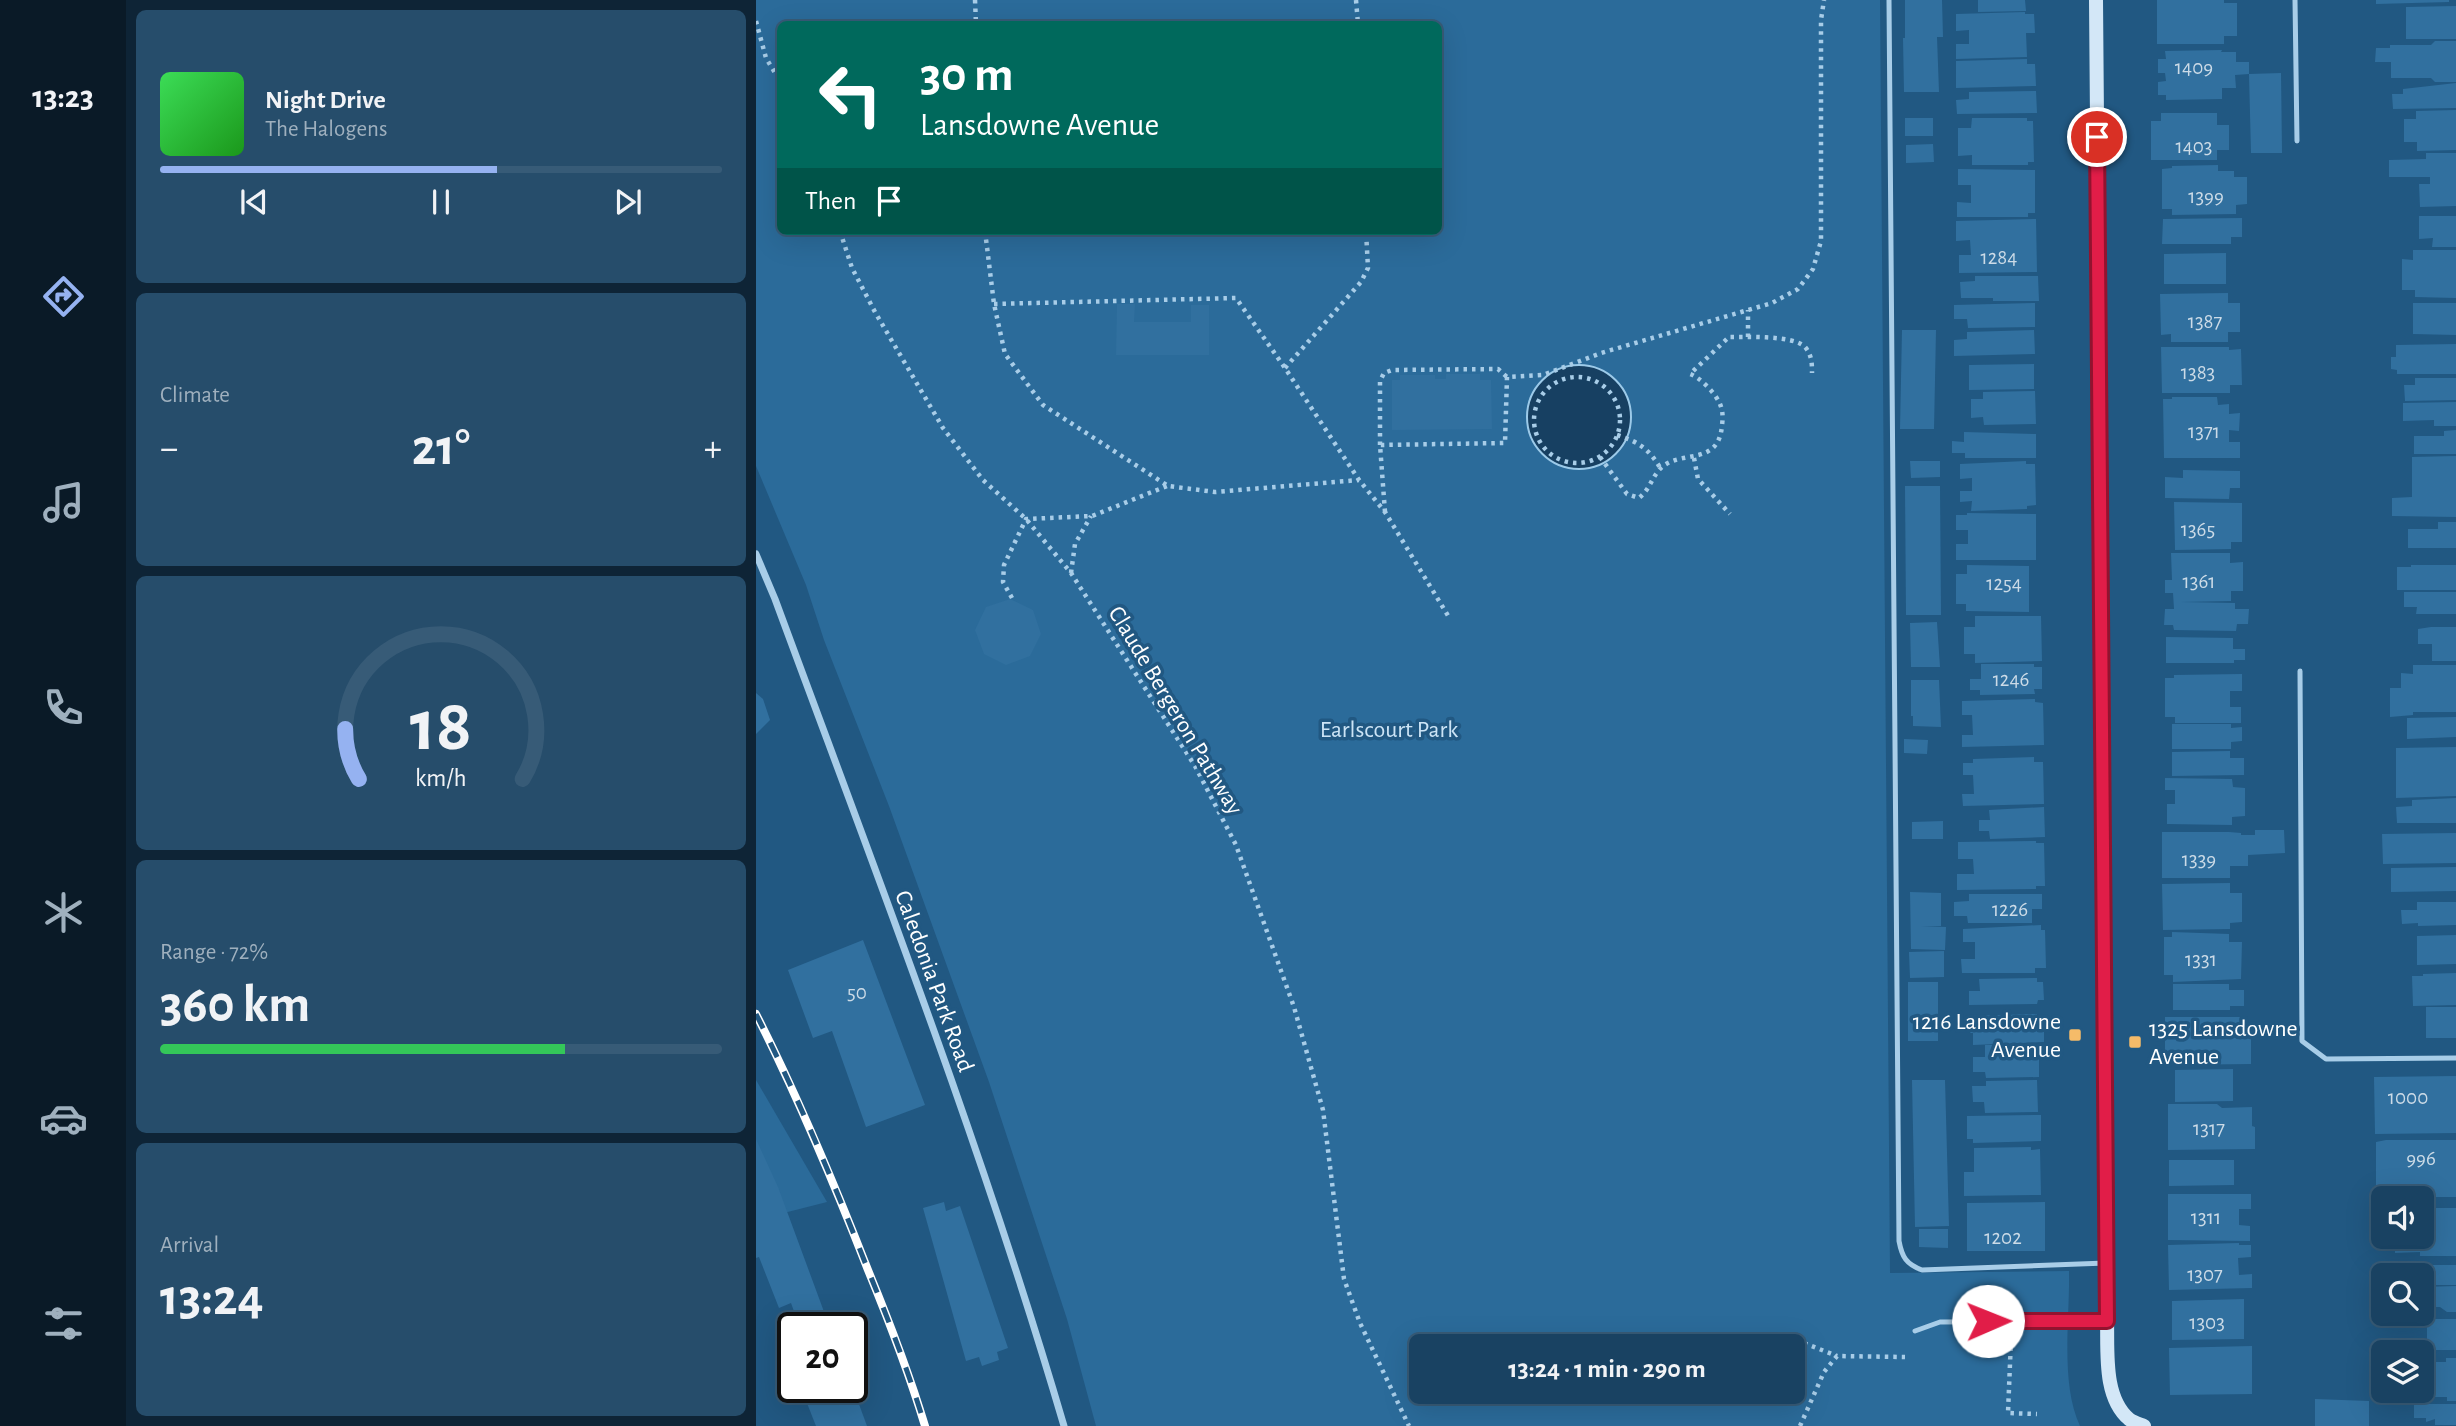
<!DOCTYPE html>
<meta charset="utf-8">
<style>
:root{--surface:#194262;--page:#264d6b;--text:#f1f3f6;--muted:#9fb0be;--line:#375b77;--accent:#95b2f1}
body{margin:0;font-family:"Alegreya Sans",sans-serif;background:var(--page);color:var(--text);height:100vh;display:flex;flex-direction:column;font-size:26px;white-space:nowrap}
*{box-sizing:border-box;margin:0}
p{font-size:23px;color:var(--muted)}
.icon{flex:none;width:38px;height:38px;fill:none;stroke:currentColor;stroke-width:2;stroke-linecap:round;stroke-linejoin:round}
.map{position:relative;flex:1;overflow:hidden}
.details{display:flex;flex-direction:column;gap:10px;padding:10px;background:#0e2436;width:630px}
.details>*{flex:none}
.banner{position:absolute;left:21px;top:21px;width:665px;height:214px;border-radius:10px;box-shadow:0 7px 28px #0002,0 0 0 2px var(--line);background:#00695c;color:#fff;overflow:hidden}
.fabs{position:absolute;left:1615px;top:1186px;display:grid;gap:14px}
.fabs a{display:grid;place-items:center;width:63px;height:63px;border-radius:10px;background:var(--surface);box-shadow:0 7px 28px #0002,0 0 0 2px var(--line);font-size:35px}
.speed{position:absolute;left:21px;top:1312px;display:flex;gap:14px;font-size:35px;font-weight:700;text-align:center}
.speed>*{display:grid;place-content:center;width:91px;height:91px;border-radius:50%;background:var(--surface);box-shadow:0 7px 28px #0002,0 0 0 2px var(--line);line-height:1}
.speed .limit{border:4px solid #111;border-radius:10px;background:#fff;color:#111}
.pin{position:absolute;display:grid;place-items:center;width:60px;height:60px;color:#fff;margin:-30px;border:4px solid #fff;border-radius:50%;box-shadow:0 2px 7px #0007}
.me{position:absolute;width:77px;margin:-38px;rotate:89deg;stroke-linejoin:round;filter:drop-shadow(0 0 5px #0008)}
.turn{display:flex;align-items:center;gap:24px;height:147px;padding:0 28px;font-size:32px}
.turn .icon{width:91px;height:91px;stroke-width:2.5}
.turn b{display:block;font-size:49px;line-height:60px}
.then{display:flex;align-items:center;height:66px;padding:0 28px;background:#0003;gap:14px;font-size:26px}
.big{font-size:52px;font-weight:700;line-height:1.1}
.details .widget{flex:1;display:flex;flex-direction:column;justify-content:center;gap:10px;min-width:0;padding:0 24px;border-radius:10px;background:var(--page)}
.details .dial{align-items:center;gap:0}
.dial svg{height:182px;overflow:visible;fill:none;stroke:var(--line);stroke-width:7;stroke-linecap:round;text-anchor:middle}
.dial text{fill:var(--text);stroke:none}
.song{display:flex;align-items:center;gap:21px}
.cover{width:84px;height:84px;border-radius:10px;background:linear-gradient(135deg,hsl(130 70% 55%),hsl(120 70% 35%))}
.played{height:7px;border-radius:4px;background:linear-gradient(90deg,var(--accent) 60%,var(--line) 60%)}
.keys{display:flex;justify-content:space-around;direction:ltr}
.heat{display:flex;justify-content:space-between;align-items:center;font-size:38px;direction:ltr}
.charge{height:10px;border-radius:5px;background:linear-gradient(90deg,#34c759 72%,var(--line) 0)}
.trip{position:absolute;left:653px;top:1334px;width:396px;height:70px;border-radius:10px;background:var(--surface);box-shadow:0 7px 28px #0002,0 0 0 2px var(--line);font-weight:700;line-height:70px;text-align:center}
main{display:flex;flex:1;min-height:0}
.dock{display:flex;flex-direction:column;width:126px;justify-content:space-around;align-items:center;background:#0a1a27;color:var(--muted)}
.dock .icon{width:49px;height:49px}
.dock .current{color:var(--accent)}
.dock b{font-size:32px;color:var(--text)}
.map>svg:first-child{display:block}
.green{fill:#2b6b9a;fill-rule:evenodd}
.water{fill:#174062;stroke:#9ccae9;stroke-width:2}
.building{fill:#31709f}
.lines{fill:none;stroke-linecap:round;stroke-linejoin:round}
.path{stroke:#a8cde8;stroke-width:4.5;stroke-dasharray:3.5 5;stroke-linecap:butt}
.lane{stroke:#a8cde8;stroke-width:5}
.street{stroke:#a8cde8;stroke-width:7}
.secondary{stroke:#d3e7f7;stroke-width:14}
.rail-casing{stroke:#fff;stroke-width:8}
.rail{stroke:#215882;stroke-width:5;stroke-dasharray:16;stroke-linecap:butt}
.route-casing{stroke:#92132f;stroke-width:18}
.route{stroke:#e11d48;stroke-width:12}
.poi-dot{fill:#f5bb69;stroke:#215882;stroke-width:2.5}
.labels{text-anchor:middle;stroke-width:7;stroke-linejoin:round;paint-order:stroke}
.number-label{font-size:21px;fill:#ccdbe7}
.street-label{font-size:24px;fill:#fff;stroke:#215882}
.park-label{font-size:24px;fill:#cce4f6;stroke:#215882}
.poi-label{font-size:24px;fill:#fff;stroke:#215882;text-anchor:end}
</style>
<main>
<nav class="dock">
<b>13:23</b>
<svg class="icon current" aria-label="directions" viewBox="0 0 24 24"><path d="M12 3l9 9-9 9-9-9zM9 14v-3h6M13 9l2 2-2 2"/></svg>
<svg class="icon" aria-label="music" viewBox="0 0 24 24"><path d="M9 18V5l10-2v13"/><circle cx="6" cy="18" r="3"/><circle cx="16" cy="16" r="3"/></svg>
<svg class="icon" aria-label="phone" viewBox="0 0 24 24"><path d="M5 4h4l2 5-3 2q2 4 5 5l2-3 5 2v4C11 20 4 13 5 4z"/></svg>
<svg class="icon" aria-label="climate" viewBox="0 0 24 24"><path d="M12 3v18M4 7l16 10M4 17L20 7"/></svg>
<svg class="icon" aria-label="car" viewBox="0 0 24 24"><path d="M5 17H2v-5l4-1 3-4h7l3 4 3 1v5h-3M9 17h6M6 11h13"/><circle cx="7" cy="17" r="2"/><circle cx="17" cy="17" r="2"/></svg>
<svg class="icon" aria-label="filters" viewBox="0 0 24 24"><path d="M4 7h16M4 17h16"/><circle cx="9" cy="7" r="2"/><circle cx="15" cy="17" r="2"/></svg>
</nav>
<section class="details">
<div class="widget">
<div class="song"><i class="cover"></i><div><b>Night Drive</b><p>The Halogens</p></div></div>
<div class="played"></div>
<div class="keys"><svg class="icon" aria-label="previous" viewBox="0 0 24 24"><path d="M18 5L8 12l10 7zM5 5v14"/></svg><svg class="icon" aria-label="pause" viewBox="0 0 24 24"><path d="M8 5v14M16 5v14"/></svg><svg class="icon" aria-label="next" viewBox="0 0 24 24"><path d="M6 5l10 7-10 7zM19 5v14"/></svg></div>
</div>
<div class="widget"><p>Climate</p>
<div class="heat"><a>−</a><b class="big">21°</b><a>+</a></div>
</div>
<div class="widget dial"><svg viewBox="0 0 100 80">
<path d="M14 69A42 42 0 1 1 86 69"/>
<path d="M14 69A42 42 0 0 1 8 47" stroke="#95b2f1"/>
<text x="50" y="56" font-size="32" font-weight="700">18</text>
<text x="50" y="72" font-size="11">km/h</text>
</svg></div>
<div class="widget"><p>Range · 72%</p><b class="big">360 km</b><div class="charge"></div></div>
<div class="widget"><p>Arrival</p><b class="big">13:24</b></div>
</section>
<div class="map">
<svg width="1700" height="1426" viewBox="0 0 1700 1426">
<rect width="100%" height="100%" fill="#215882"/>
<g class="green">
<path d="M0,0h1124l10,1273 179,-2c1,48 -9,112 11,155h-984l-29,-107 -78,-237 -100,-276 -65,-166 -18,-55 -50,-119zM24,24h658v207h-658zM665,1346h371v45h-371z"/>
<path d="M0,1080l71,122 -71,18z"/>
</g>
<circle class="water" cx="823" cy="417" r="52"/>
<g class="building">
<path d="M1149,0h37l1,37h-6l2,55h-35l-1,-54h2z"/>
<path d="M1222,0h47l1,11 -48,1z"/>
<path d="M1401,0h67v3h13v33h-13v8h-67z"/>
<path d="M1620,0h73v2l-73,2z"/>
<path d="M1700,6v33h-50v-32z"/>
<path d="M1269,12v2h9l1,19h-9l1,24 -71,2v-15h13v-14l-13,1v-17z"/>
<path d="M1679,41h21v41h-21l-4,-4h-40v-16h-16l1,-14h14v-3h41z"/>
<path d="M1466,50l-1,2h15v10h13v12l-14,1 1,13h-14v11l-56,1v-5h-8v-13l8,-1 -1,-8h-7v-14h8l-1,-8z"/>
<path d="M1271,59v5h8l1,22 -80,2v-27z"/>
<path d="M1525,73l1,80h-31l-2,-79z"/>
<path d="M1700,83v25l-63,1 -1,-15h11v-5z"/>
<path d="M1280,91l1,22 -80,1 -1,-14 13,-1v-7z"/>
<path d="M1700,110v40l-39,1v-9h-13v-23h12v-8z"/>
<path d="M1405,113h56v12h12v25h-12v10h-66v-39h10z"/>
<rect x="1149" y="118" width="28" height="18"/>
<path d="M1216,118h55v3h6l1,41h-6v3h-56v-10l-14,1v-28h13z"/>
<path d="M1177,144l1,18 -28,1v-18z"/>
<path d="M1670,153h30v53l-36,1 -1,-23h11v-7h-41v-17l37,-1z"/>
<path d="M1462,165v6h16v6h13v27l-11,1v9l-64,1v-6h-10v-40l10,-1v-2z"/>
<path d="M1202,169l77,1v43h-7v4h-71v-15l14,1v-18h-13z"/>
<path d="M1663,216h37v31h-24l1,-9 -14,1z"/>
<path d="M1486,218v19h-11v7h-69l1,-25z"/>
<path d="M1280,219l1,53 -78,1v-18h12l-1,-15 -14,1v-20z"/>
<path d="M1657,250h43v48l-41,-1v-7h-13v-31l11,1z"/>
<path d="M1470,253v31h-62v-30z"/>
<path d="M1219,276h63l1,25h-46v-3h-32l-1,-16 15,-1z"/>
<path d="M1472,293v10h12v29h-12v10h-57v-8l-10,1 -1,-41z"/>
<path d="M1279,303v24l-67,1 -1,-9h-13v-14z"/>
<path d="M1657,303h43v32l-43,-1z"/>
<path d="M361,304h18l-1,18h57v-17h18v50h-93z"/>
<path d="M1146,330h34l-2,99h-34z"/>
<path d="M1278,330l1,24 -81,2v-16l13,-1v-7z"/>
<path d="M1700,344v30h-59v-4l-6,-1v-12h5v-12z"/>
<path d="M1405,347h68v3l12,-1 1,36h-12v8h-68z"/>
<path d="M1278,364v25l-65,1v-25z"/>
<path d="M690,374h34v6h11l1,49 -100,1v-50h8v-5h35v4h11z"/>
<path d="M1659,378h41v22l-51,1 -1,-16h11z"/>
<path d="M1279,391l1,33 -52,1 -1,-8 -12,1v-19h12v-7z"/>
<path d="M1416,397h45l1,8 11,-1v10l11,-1 -1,18 -10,-1v12h11v16h-76l-1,-59h9z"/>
<path d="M1700,402v24h-22v-6l-31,1v-18z"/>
<path d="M1700,430v24h-42v-18h30v-5z"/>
<path d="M1208,432l72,2v24h-71v-5h-13v-12l12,1z"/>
<path d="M1700,456v61l-64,-1v-18l20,-1v-40z"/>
<path d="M1154,461h30v16l-29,1z"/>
<path d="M1270,461v3h9l1,41 -9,1v3l-56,2 1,-10 -12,1v-11h12v-13l-12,1v-15z"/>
<path d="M1427,470l57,1v17h-10l-1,11 -64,-1v-21l18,1z"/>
<path d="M1149,486h35l1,129h-35z"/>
<path d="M1418,502l68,1v39h-11v7l-56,1z"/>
<path d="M1211,513l69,1v46h-80v-16h12v-14h-12v-15h11z"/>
<path d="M1682,522h18v26h-48v-19h30z"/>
<path d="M1415,553h59v10l13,-1v29h-12v10l-50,1 54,1v6h14l-1,15h-11l-1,7 -62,-1 -1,-5h-9l1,-16h9l-1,-16h-8v-13h7z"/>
<path d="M1211,565l62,1v46l-63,-1v-7h-10v-30h11z"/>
<path d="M1655,565h45v25h-59v-23h14z"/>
<path d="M1648,592h52v22h-40l1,-7h-13z"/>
<path d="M254,599l23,11 8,24 -11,22 -24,9 -22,-11 -9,-24 11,-23z"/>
<path d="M1219,616h66l1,45 -67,2v-9h-11v-27h11z"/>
<path d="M1181,622l3,45h-29l-1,-44z"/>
<path d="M1675,627h25v34h-24v-17h-14v-15z"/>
<path d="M1410,637l67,1v11h12v11h-11v3h-68z"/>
<path d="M1225,664h53v3h8v22h-8l1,5 -55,1v-5h-10v-11h11z"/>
<path d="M1657,665h43v47h-43v3l-23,2v-29h11v-15l12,1z"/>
<path d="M1486,674v17h-12v16h11v16h-66v-6h-10v-39h9v-3z"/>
<path d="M1155,680h28l2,47 -28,-1v-10h-2z"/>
<path d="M0,693l7,6 7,21 -14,14z"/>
<path d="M1279,699v3l8,1 1,42 -82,2v-12h11l-1,-20h-10v-14z"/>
<path d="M1700,717v20l-49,2v-21z"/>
<path d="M1416,724h59v4l11,-1v14l-11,1v7h-59z"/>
<path d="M1148,739l24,1 -1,14 -23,-1z"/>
<path d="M1700,747v49l-60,2v-50z"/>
<path d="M1474,751v7h14v17l-72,1v-24z"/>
<path d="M1278,757v5h9l1,42 -81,2 -1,-12h12l-1,-19h-10v-12h10v-4z"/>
<path d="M1409,778l67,1 1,8 12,1v28l-13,1v8l-65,-1v-20h8v-14h-10z"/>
<path d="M1700,798v25h-59l-1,-16 16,-1v-6z"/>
<path d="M1288,807l1,30 -55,2 -1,-8h-10v-11h11l-1,-10z"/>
<path d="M1187,821v18h-31v-17z"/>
<path d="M1499,830h29l1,23 -37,2v11h-18v12h-68v-46h67l12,1v2h14z"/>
<path d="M1700,833v30l-73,1 -1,-30z"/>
<path d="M1280,841v2h8l1,43h-9v3l-79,1v-16h17l-1,-15h-15v-17z"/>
<path d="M1700,867v24l-65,1v-24z"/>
<path d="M1474,883v10h12v29l-12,1v6l-67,1 -1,-46z"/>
<path d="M1154,892l31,1v33h-20l25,1 -1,23 -34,-1z"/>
<path d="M1213,894h73v15h-10v14h-64l-1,-7h-13v-14l15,-1z"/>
<path d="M1661,902h39v23l-38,1v-3l-16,1 -1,-14h16z"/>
<path d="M1285,925v5h4l1,38h-11v5h-73l-1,-14h14v-17h-12v-13z"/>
<path d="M1416,932l57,2v8h13l-1,37 -68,3v-7h-9v-38h8z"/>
<path d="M1700,935v29l-39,1v-29z"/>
<path d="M107,940l62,165 -59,22 -34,-96 -19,7 -25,-68z"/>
<path d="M1188,951v26l-34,1 -1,-26z"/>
<path d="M1700,973v32l-43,1 -1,-30h11v-2z"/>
<path d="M1281,978v4h6l1,18h-6l-1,4 -68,1v-14h11l-1,-12z"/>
<rect x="1152" y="982" width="30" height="59"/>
<path d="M1417,984h56v6h15v16h-14v4h-57z"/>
<rect x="1670" y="1007" width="30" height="31"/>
<path d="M1281,1014v5h7v23l-71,3v-12h-3l-1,-17z"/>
<path d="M1409,1017h75v14h11v33l-86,1z"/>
<path d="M1229,1045h54v32l-53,1 -1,-6h-12v-15h12z"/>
<path d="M1477,1069v32l-58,1v-32z"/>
<path d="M1700,1076v57l-81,1 -1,-57z"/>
<path d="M1156,1080h33l4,146 -34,1z"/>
<path d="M1281,1080l1,32 -53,1 -1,-11h-11l-1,-16h14v-5z"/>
<path d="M1412,1104h49l5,4 30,-1v19l3,1v22l-87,1z"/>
<path d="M1285,1115v26l-68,2v-4h-6v-23z"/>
<path d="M0,1139l22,48 52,141h-30l-9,-25 -12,5 -20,-51 -3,1z"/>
<path d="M1630,1140h70v57h-80v-55z"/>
<path d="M1275,1147v3l9,-1 1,46 -77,1v-24h10v-24z"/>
<path d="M1413,1160h65v25l-65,1z"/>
<path d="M1412,1194h83v15h-12v16l11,1v15l-82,-1z"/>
<path d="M188,1202l2,9 14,-5 48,142 -11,4 2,8 -17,6 -3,-9 -13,4 -43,-153z"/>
<path d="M1289,1202v49h-78v-48z"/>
<path d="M1666,1208h34v48h-36v-4l-25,1v-16h27v-4h14l-14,-1z"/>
<path d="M1163,1229h29v19l-29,-1z"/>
<path d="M1483,1243v2h12v12l-13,1 1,17 13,-1v14l-83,2 -1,-45z"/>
<path d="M1654,1265h46v20h-32l-2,-9h-11z"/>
<path d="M1700,1286v26h-9l-7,-5h-18l1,-20z"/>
<path d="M1488,1299v40l-72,1v-39z"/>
<rect x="1671" y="1319" width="29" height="31"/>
<path d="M1496,1346v48l-82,1 -1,-47z"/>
<path d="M1690,1358h10v43h-9v-4h-34v-6h9v-29h24z"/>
<path d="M45,1388h52l14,38h-51z"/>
<path d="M1559,1399l54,2v25h-54z"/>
<path d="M1658,1404h42v21h-21v-6l-9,3v-4h-12z"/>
</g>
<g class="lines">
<g class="path">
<path d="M219,0l1,24"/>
<path d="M600,0l2,24"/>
<path d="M0,21l10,37 14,23"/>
<path d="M84,231l12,37 23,44 68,116 40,52 43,39 45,54 124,193 41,79 58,162 29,103 21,169 16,44 49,103"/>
<path d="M229,231l9,73 11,50 38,51 125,81 47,6 144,-12"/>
<path d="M238,304l242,-6 49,70 74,112 26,32 65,107"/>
<path d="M992,337v-27"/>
<path d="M529,368l76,-86 7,-14 -2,-37"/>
<circle cx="821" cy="420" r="43"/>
<path d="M861,435c22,7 32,14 44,34"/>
<path d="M624,445v-64l4,-8 8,-3 106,-1 9,8"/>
<path d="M844,457l27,37 12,4c12,-10 12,-20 22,-30 20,-19 58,-1 61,-43 1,-7 1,-14 -2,-21 -5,-11 -19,-26 -30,-30l39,-37c16,0 65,-2 76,10 7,8 7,17 7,26"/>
<path d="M938,458l4,21 32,35"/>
<path d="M629,512l-5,-67 125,-2 2,-66 36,-2 58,-22 171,-50 26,-14 15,-20 8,-28v-221l3,-20"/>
<path d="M315,573l4,-29 16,-28"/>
<path d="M256,598l-9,-16 1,-17 22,-46 66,-3 75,-30"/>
<path d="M1255,1339l-3,74 29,1"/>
<path d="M1048,1343l33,13"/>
<path d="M1044,1426l24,-54 13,-16 68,1"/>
</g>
<g class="lane">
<path d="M1133,0l10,1241c3,16 7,23 23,29l184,-7"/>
<path d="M1539,0l2,141"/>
<path d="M1544,671l2,370 24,18 130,-1"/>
<path d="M1159,1331l25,-9 166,-1"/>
</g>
<path class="street" d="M0,554l19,45c101,274 207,547 289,827"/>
<path class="secondary" d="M1340,0l11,1321c1,30 -4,76 22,98 3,3 10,5 15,7"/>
<g class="rail-casing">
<path id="rail" d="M0,1014c42,83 78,169 112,256 21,51 41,103 57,156"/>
</g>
<use href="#rail" class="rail"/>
</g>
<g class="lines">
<g class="route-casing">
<path id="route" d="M1232,1321h119l-10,-1184"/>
</g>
<use href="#route" class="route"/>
</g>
<g class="poi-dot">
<rect x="1312" y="1028" width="14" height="14" rx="3.5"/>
<rect x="1372" y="1035" width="14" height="14" rx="3.5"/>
</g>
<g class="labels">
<g class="number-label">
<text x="1438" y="74">1409</text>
<text x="1438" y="153">1403</text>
<text x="1450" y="203">1399</text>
<text x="1243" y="264">1284</text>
<text x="1449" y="328">1387</text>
<text x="1442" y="379">1383</text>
<text x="1448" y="438">1371</text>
<text x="1442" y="536">1365</text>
<text x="1443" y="588">1361</text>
<text x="1248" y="590">1254</text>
<text x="1255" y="686">1246</text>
<text x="1443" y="866">1339</text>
<text x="1254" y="916">1226</text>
<text x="1445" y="966">1331</text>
<text x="101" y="999">50</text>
<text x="1652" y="1104">1000</text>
<text x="1453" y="1135">1317</text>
<text x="1665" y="1165">996</text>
<text x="1450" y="1224">1311</text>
<text x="1247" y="1244">1202</text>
<text x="1449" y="1281">1307</text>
<text x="1451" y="1329">1303</text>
</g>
<g class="street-label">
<text transform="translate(420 710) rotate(59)" y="8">Claude Bergeron Pathway</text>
<text transform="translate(179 981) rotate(70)" y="8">Caledonia Park Road</text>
</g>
<g class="park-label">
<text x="633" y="737">Earlscourt Park</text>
</g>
<g class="poi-label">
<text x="1305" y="1029">1216 Lansdowne<tspan x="1305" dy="28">Avenue</tspan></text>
<text x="1393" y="1036" text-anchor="start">1325 Lansdowne<tspan x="1393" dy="28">Avenue</tspan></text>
</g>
</g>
</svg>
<div class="fabs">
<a><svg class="icon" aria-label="sound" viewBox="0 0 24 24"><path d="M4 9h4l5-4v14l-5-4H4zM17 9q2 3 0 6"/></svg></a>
<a><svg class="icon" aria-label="search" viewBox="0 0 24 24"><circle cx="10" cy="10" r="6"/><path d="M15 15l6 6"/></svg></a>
<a><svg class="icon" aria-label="layers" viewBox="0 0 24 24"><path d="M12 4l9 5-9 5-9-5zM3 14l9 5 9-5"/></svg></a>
</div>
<div class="speed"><div class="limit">20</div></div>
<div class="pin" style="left:1341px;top:137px;background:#d93025"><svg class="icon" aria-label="arrive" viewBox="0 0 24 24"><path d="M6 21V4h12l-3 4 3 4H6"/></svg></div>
<svg class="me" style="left:1232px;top:1321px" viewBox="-20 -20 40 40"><circle r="19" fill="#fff"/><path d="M0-13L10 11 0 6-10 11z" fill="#e11d48"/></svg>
<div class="trip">13:24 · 1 min · 290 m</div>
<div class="banner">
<div class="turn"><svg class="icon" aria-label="left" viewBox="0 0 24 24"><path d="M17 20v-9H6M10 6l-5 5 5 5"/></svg><div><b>30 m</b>Lansdowne Avenue</div></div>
<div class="then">Then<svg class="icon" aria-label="arrive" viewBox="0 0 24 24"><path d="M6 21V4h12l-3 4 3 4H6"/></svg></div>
</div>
</div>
</main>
